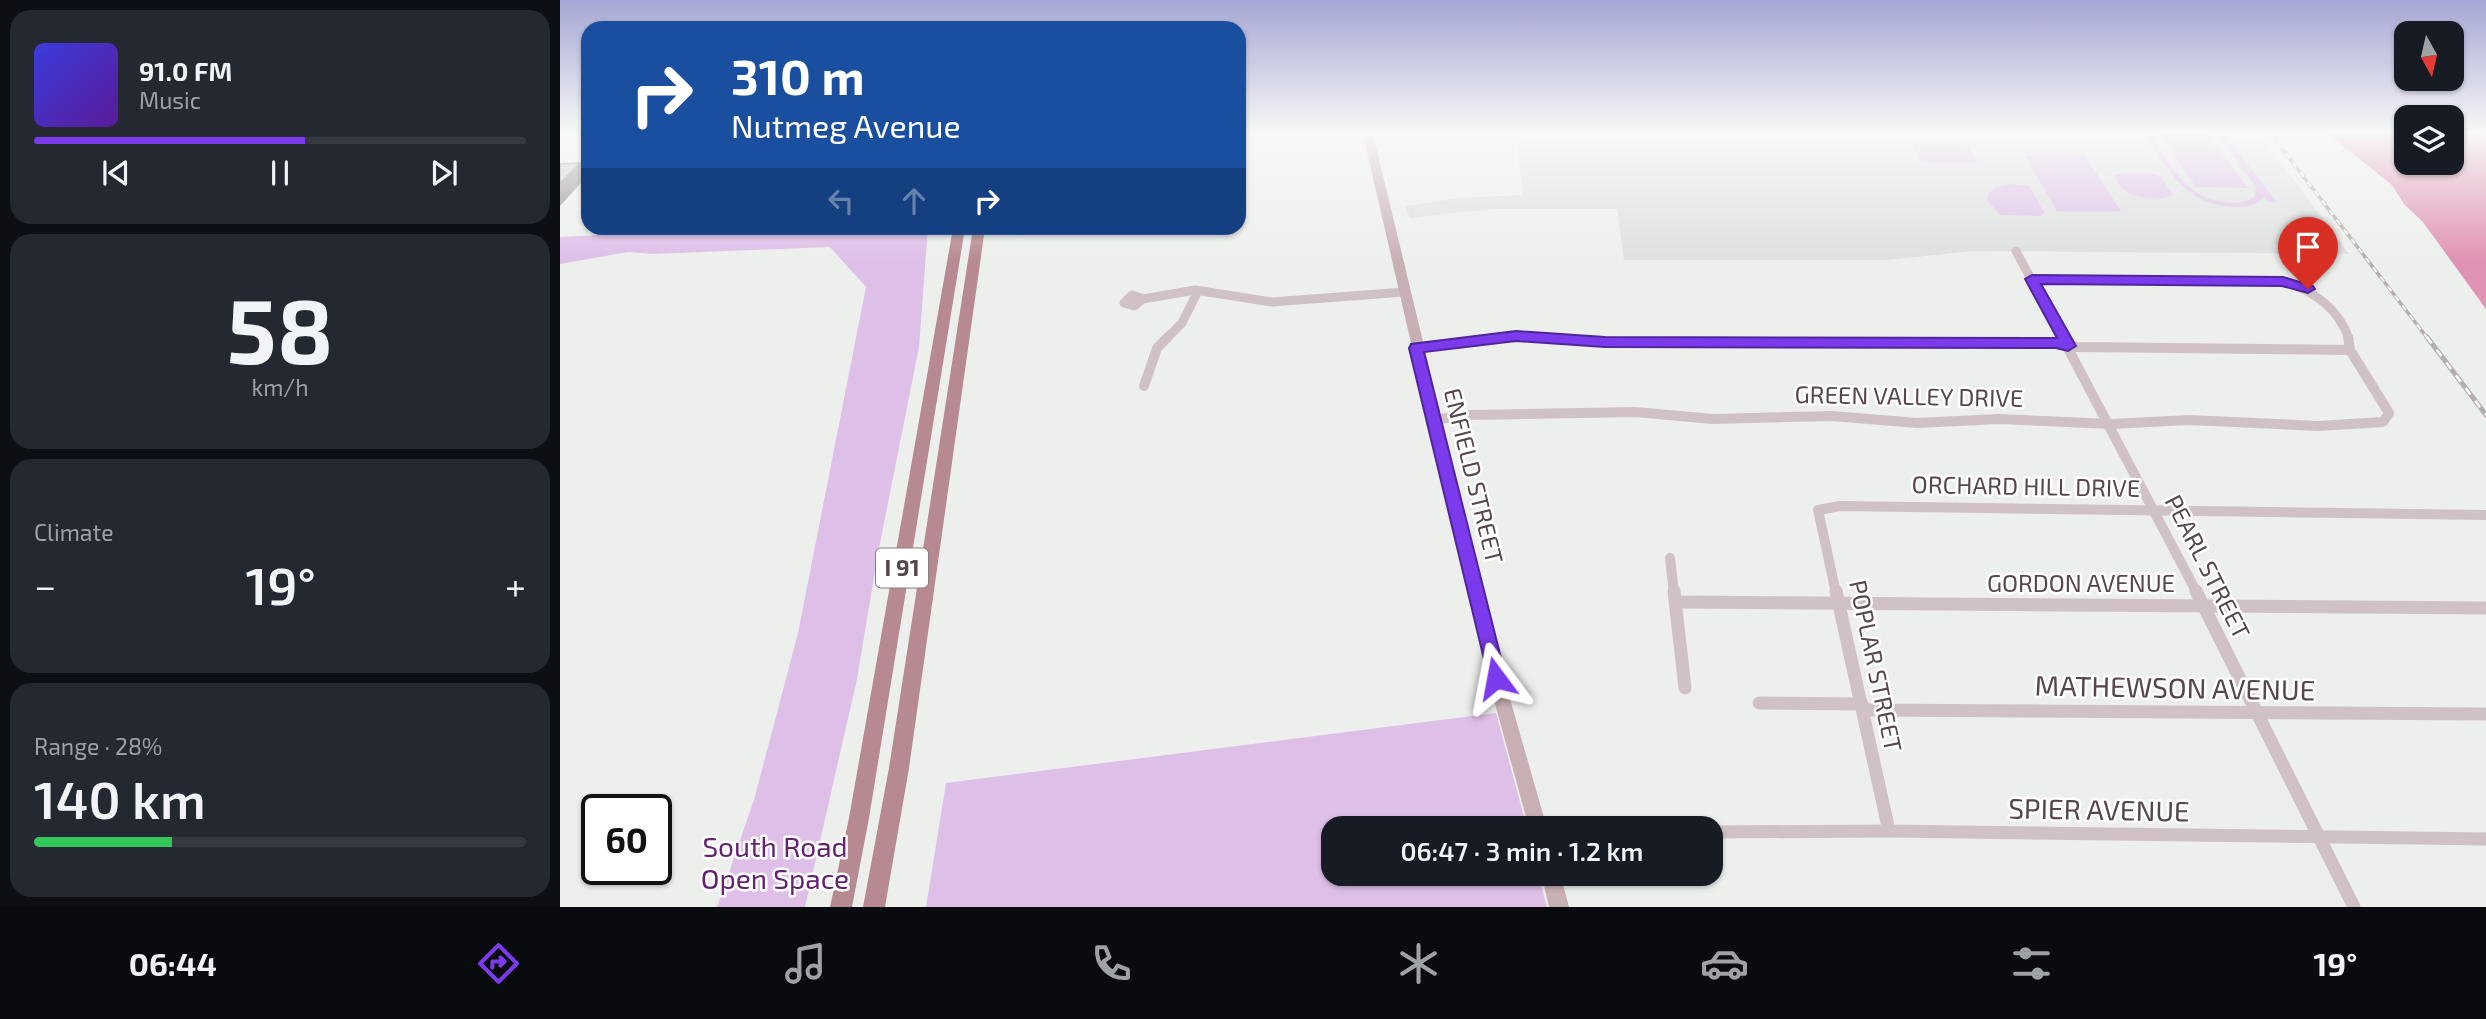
<!DOCTYPE html>
<meta charset="utf-8">
<style>
:root{--surface:#171b24;--page:#242831;--text:#f1f3f6;--muted:#9ea1a6;--line:#363941;--accent:#7c3aed}
body{margin:0;font-family:"Exo 2",sans-serif;background:var(--page);color:var(--text);height:100vh;display:flex;flex-direction:column;font-size:26px;white-space:nowrap}
*{box-sizing:border-box;margin:0}
p{font-size:23px;color:var(--muted)}
.icon{flex:none;width:38px;height:38px;fill:none;stroke:currentColor;stroke-width:2;stroke-linecap:round;stroke-linejoin:round}
.map{position:relative;flex:1;overflow:hidden}
.sheet{display:flex;flex-direction:column;gap:10px;padding:10px;background:#0d0f14;width:560px}
.sheet>*{flex:none}
.banner{position:absolute;left:21px;top:21px;width:665px;height:214px;border-radius:21px;box-shadow:0 2px 5px #0004;background:#1a4fa0;color:#fff;overflow:hidden}
.needle{width:46px;rotate:172deg}
.tools{position:absolute;left:1834px;top:21px;display:grid;gap:14px}
.tools a{display:grid;place-items:center;width:70px;height:70px;border-radius:14px;background:var(--surface);box-shadow:0 2px 5px #0004;font-size:35px}
.speed{position:absolute;left:21px;top:794px;display:flex;gap:14px;font-size:35px;font-weight:700;text-align:center}
.speed>*{display:grid;place-content:center;width:91px;height:91px;border-radius:50%;background:var(--surface);box-shadow:0 2px 5px #0004;line-height:1}
.speed .limit{border:4px solid #111;border-radius:10px;background:#fff;color:#111}
.pin{position:absolute;display:grid;place-items:center;width:60px;height:60px;color:#fff;margin:-72px -30px;border-radius:50% 50% 50% 0;rotate:-45deg;box-shadow:0 0 7px #0007}
.pin .icon{rotate:45deg}
.me{position:absolute;width:77px;margin:-38px;rotate:347deg;stroke-linejoin:round;filter:drop-shadow(0 0 5px #0008)}
.turn{display:flex;align-items:center;gap:24px;height:147px;padding:0 35px;font-size:32px}
.turn .icon{width:91px;height:91px;stroke-width:2.5}
.turn b{display:block;font-size:49px;line-height:60px}
.lanes{display:flex;align-items:center;height:66px;padding:0 35px;background:#0003;justify-content:center;gap:35px;direction:ltr}
.lanes .off{opacity:.35}
.big{font-size:52px;font-weight:600;line-height:1.1}
.sheet .card{flex:1;display:flex;flex-direction:column;justify-content:center;gap:10px;min-width:0;padding:0 24px;border-radius:21px;background:var(--page)}
.sheet .dial{align-items:center;gap:0}
.dial b{font-size:91px;line-height:1}
.song{display:flex;align-items:center;gap:21px}
.cover{width:84px;height:84px;border-radius:10px;background:linear-gradient(135deg,hsl(240 70% 55%),hsl(270 70% 35%))}
.played{height:7px;border-radius:4px;background:linear-gradient(90deg,var(--accent) 55%,var(--line) 55%)}
.keys{display:flex;justify-content:space-around;direction:ltr}
.heat{display:flex;justify-content:space-between;align-items:center;font-size:38px;direction:ltr}
.charge{height:10px;border-radius:5px;background:linear-gradient(90deg,#34c759 28%,var(--line) 0)}
.trip{position:absolute;left:761px;top:816px;width:402px;height:70px;border-radius:21px;background:var(--surface);box-shadow:0 2px 5px #0004;font-weight:600;line-height:70px;text-align:center}
.tabs{display:flex;height:112px;justify-content:space-around;align-items:center;background:#090b0e;color:var(--muted)}
.tabs .icon{width:49px;height:49px}
.tabs .selected{color:var(--accent)}
.tabs b{font-size:32px;color:var(--text)}
main{display:flex;flex:1;min-height:0}
.map>svg:first-child{display:block}
.education{fill:#dee0df}
.green{fill:#debfe8}
.water{fill:#e092b4}
.lines{fill:none;stroke-linecap:round;stroke-linejoin:round}
.minor-far2{stroke:#d0c1c4;stroke-width:9}
.minor-far1{stroke:#d0c1c4;stroke-width:10}
.minor{stroke:#d0c1c4;stroke-width:13}
.major{fill:#c8afb3;fill-rule:evenodd}
.highway{fill:#b68a90;fill-rule:evenodd}
.rail-far1-casing{stroke:#b6afb0;stroke-width:3.5}
.rail-casing{stroke:#b6afb0;stroke-width:5}
.rail-far1{stroke:#fff;stroke-width:2;stroke-dasharray:6;stroke-linecap:butt}
.rail{stroke:#fff;stroke-width:2.5;stroke-dasharray:8;stroke-linecap:butt}
.shaded-wall{fill:#928d8e}
.building{fill:#d1cacb;stroke:#928d8e;stroke-width:2}
.route{fill:#7c3aed;stroke:#51269a;stroke-width:2}
.labels{text-anchor:middle;stroke-width:5;stroke-linejoin:round;paint-order:stroke}
.shield{fill:#fff;stroke:#897e80;stroke-width:2}
.shield-label{font-size:23px;font-weight:bold;fill:#57474a}
.street-label{font-size:24px;fill:#57474a;stroke:#fff}
.near-street-label{font-size:28px;fill:#57474a;stroke:#fff}
.near-park-label{font-size:28px;fill:#64226f;stroke:#fff}
</style>
<main>
<section class="sheet">
<div class="card">
<div class="song"><i class="cover"></i><div><b>91.0 FM</b><p>Music</p></div></div>
<div class="played"></div>
<div class="keys"><svg class="icon" aria-label="previous" viewBox="0 0 24 24"><path d="M18 5L8 12l10 7zM5 5v14"/></svg><svg class="icon" aria-label="pause" viewBox="0 0 24 24"><path d="M8 5v14M16 5v14"/></svg><svg class="icon" aria-label="next" viewBox="0 0 24 24"><path d="M6 5l10 7-10 7zM19 5v14"/></svg></div>
</div>
<div class="card dial"><b>58</b><p>km/h</p></div>
<div class="card"><p>Climate</p>
<div class="heat"><a>−</a><b class="big">19°</b><a>+</a></div>
</div>
<div class="card"><p>Range · 28%</p><b class="big">140 km</b><div class="charge"></div></div>
</section>
<div class="map">
<svg width="1926" height="907" viewBox="0 0 1926 907">
<rect width="100%" height="100%" fill="#edefed"/>
<path class="education" d="M956,134h743l90,120 -376,-3 -85,9h-264l-7,-51h-125l-82,9 -5,-12 55,-8 63,-3z"/>
<g class="green">
<path d="M1584,134h6c20,30 35,63 74,68 11,2 22,1 31,-6l1,-9 -40,-53h8l53,68h-9l-4,-5c-8,9 -19,10 -30,10 -50,-3 -65,-36 -90,-73z"/>
<path d="M1599,134h48l41,54 -52,-1z"/>
<path d="M1352,143h54l12,20h-56z"/>
<path d="M1465,156h60l36,55h-64z"/>
<path d="M1555,174h38l7,2 13,19c-17,8 -56,3 -58,-21z"/>
<path d="M1451,184l18,2 15,26 -3,4 -40,-1 -14,-14 1,-7 8,-7z"/>
<path d="M37,228h331l-9,119 -41,206 -21,126 -52,228h-88l37,-107 44,-167 68,-346 -36,-40 -177,7 -25,-2 -68,12v-27l39,-2z"/>
<path d="M936,713l31,115h-193v45h204l9,34h-621l20,-124z"/>
</g>
<path class="water" d="M1768,134h78v29h46v-29h34v175l-63,-87 -19,-18 -12,-19z"/>
<g class="lines">
<g class="minor-far2">
<path d="M1456,251l47,88"/>
<path d="M1472,279l251,2c30,9 56,28 66,58"/>
<path d="M572,295l11,4 -9,7 -10,-3z"/>
<path d="M583,299l52,-9 77,12 132,-10"/>
<path d="M606,339l16,-16 16,-32"/>
<path d="M931,339l25,-3 45,3"/>
</g>
<g class="minor-far1">
<path d="M975,337l70,5 452,1 20,4 273,3"/>
<path d="M1502,337l135,256"/>
<path d="M856,348l89,-11"/>
<path d="M584,386l13,-38 11,-11"/>
<path d="M874,420l34,-5 167,-3 78,7 119,-3 85,7 82,-4 112,5 78,-4 129,6 65,-4 6,-9 -39,-63 -2,-13"/>
<path d="M1110,558l4,35"/>
<path d="M1276,593l-18,-83 22,-4 646,9"/>
</g>
<g class="minor">
<path d="M1114,591l11,97"/>
<path d="M1276,591l53,240"/>
<path d="M1636,591l158,316"/>
<path d="M1116,602l810,6"/>
<path d="M1199,703l103,1"/>
<path d="M1303,710l623,4"/>
<path d="M1152,832l177,-1 597,8"/>
</g>
<g class="major">
<path d="M803,134h10l131,544 43,150h-18l-41,-150z"/>
<path d="M981,873h19l9,34h-20z"/>
</g>
<g class="highway">
<path d="M393,228h12l-96,590 -17,89h-22l19,-89z"/>
<path d="M413,228h12l-76,540 -24,139h-22l26,-139z"/>
</g>
<g class="rail-far1-casing">
<path id="rail-far1" d="M1711,134l157,205"/>
</g>
<g class="rail-casing">
<path id="rail" d="M1867,337l59,78"/>
</g>
<use href="#rail-far1" class="rail-far1"/>
<use href="#rail" class="rail"/>
</g>
<path class="shaded-wall" d="M20,163l8,10v2l-28,31v-22z"/>
<path class="building" d="M20,163l-20,21v-20z"/>
<linearGradient id="sky" x2="0" y2="1"><stop stop-color="#a5a6d3"/><stop offset="0.51" stop-color="#f7f8f7"/><stop offset="1" stop-color="#f7f8f7" stop-opacity="0"/></linearGradient>
<rect width="1926" height="261" fill="url(#sky)"/>
<path class="route" d="M1472,275l251,2 30,9 2,3 -7,4 -26,-7 -241,-2 35,62 -8,5 -12,-3 -451,-1 -89,-6 -92,11 82,326 -3,6 -7,3 -6,-3 -81,-336 2,-4 105,-13 89,6 452,1 -32,-59z"/>
<g class="labels">
<rect class="shield" x="316" y="548.5" width="52" height="39" rx="5"/>
<g class="shield-label">
<text x="342" y="576">I 91</text>
</g>
<g class="street-label">
<text transform="translate(1349 397) rotate(1)" y="8">GREEN VALLEY DRIVE</text>
<text transform="translate(913 476) rotate(76)" y="8">ENFIELD STREET</text>
<text transform="translate(1466 487) rotate(1)" y="8">ORCHARD HILL DRIVE</text>
<text transform="translate(1647 567) rotate(63)" y="8">PEARL STREET</text>
<text x="1521" y="592">GORDON AVENUE</text>
<text transform="translate(1315 666) rotate(78)" y="8">POPLAR STREET</text>
</g>
<g class="near-street-label">
<text transform="translate(1615 688) rotate(1)" y="10">MATHEWSON AVENUE</text>
<text transform="translate(1539 810) rotate(1)" y="10">SPIER AVENUE</text>
</g>
<g class="near-park-label">
<text x="215" y="857">South Road<tspan x="215" dy="32">Open Space</tspan></text>
</g>
</g>
</svg>
<div class="tools">
<a><svg class="needle" viewBox="-14 -14 28 28"><path d="M0-13l5 13h-10z" fill="#e53935"/><path d="M0 13l5-13h-10z" fill="#9ea1a6"/></svg></a>
<a><svg class="icon" aria-label="layers" viewBox="0 0 24 24"><path d="M12 4l9 5-9 5-9-5zM3 14l9 5 9-5"/></svg></a>
</div>
<div class="speed"><div class="limit">60</div></div>
<div class="pin" style="left:1748px;top:289px;background:#d93025"><svg class="icon" aria-label="arrive" viewBox="0 0 24 24"><path d="M6 21V4h12l-3 4 3 4H6"/></svg></div>
<svg class="me" style="left:936px;top:678px" viewBox="-20 -20 40 40"><path d="M0-17L14 15 0 8-14 15z" fill="#7c3aed" stroke="#fff" stroke-width="4"/></svg>
<div class="trip">06:47 · 3 min · 1.2 km</div>
<div class="banner">
<div class="turn"><svg class="icon" aria-label="right" viewBox="0 0 24 24"><path d="M7 20v-9h11M14 6l5 5-5 5"/></svg><div><b>310 m</b>Nutmeg Avenue</div></div>
<div class="lanes"><svg class="icon off" aria-label="left" viewBox="0 0 24 24"><path d="M17 20v-9H6M10 6l-5 5 5 5"/></svg><svg class="icon off" aria-label="ahead" viewBox="0 0 24 24"><path d="M12 20V5M6 11l6-6 6 6"/></svg><svg class="icon" aria-label="right" viewBox="0 0 24 24"><path d="M7 20v-9h11M14 6l5 5-5 5"/></svg></div>
</div>
</div>
</main>
<nav class="tabs">
<b>06:44</b>
<svg class="icon selected" aria-label="directions" viewBox="0 0 24 24"><path d="M12 3l9 9-9 9-9-9zM9 14v-3h6M13 9l2 2-2 2"/></svg>
<svg class="icon" aria-label="music" viewBox="0 0 24 24"><path d="M9 18V5l10-2v13"/><circle cx="6" cy="18" r="3"/><circle cx="16" cy="16" r="3"/></svg>
<svg class="icon" aria-label="phone" viewBox="0 0 24 24"><path d="M5 4h4l2 5-3 2q2 4 5 5l2-3 5 2v4C11 20 4 13 5 4z"/></svg>
<svg class="icon" aria-label="climate" viewBox="0 0 24 24"><path d="M12 3v18M4 7l16 10M4 17L20 7"/></svg>
<svg class="icon" aria-label="car" viewBox="0 0 24 24"><path d="M5 17H2v-5l4-1 3-4h7l3 4 3 1v5h-3M9 17h6M6 11h13"/><circle cx="7" cy="17" r="2"/><circle cx="17" cy="17" r="2"/></svg>
<svg class="icon" aria-label="filters" viewBox="0 0 24 24"><path d="M4 7h16M4 17h16"/><circle cx="9" cy="7" r="2"/><circle cx="15" cy="17" r="2"/></svg>
<b>19°</b>
</nav>
